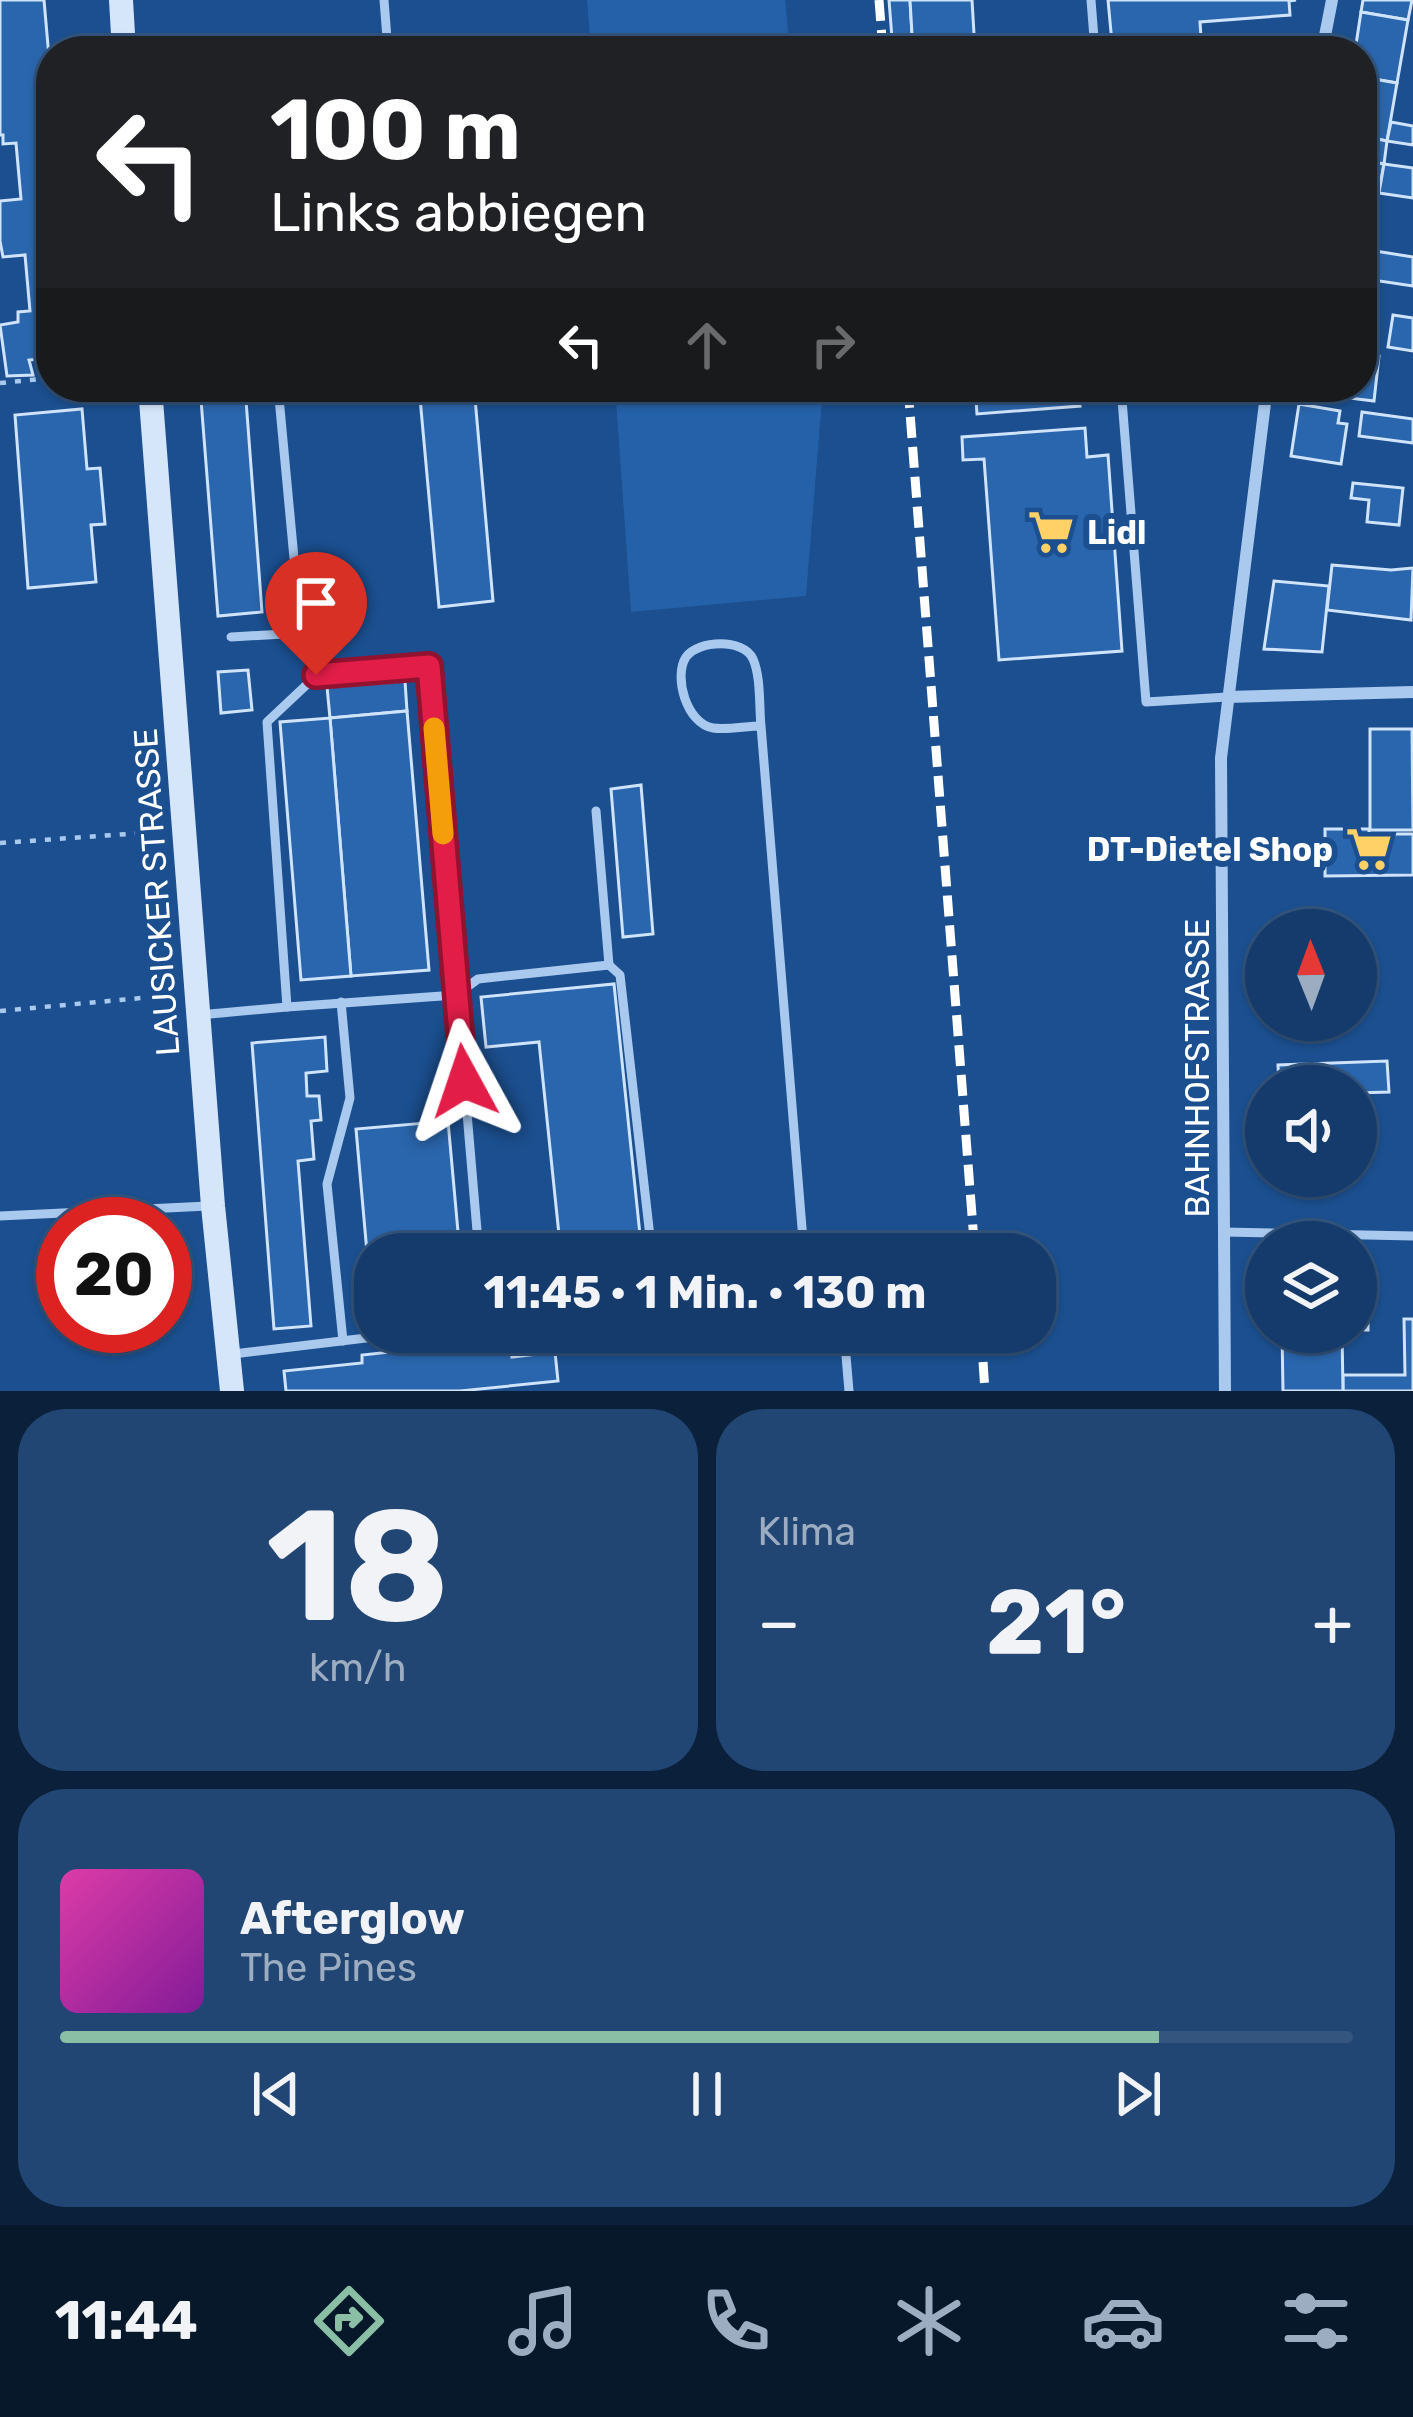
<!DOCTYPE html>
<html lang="de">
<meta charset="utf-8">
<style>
:root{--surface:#143b6b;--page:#214673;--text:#f1f3f6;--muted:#9dadc1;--line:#33557e;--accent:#8abfa5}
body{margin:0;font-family:Rubik,sans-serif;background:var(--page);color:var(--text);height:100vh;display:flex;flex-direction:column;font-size:45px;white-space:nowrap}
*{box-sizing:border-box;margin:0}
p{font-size:39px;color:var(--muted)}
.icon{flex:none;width:66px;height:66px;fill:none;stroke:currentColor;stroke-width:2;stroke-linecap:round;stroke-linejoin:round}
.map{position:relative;height:1391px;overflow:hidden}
.details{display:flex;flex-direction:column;gap:18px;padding:18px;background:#0b203b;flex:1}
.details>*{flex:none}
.banner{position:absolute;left:36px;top:36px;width:1341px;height:366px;border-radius:48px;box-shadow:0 3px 9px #0004,0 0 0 3px var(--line);background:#202124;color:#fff;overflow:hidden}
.needle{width:78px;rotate:359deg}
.buttons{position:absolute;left:1245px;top:909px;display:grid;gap:24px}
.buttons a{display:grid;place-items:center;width:132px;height:132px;border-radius:50%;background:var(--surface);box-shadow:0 3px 9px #0004,0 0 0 3px var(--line);font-size:60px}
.speed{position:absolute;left:36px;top:1197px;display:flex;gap:24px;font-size:60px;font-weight:700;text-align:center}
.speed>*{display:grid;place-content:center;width:156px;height:156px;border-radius:50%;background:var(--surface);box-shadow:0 3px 9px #0004,0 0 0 3px var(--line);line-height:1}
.speed .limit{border:18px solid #d22;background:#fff;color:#111}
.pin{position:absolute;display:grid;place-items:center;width:102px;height:102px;color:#fff;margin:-123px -51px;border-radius:50% 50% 50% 0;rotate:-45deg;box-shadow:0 0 12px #0007}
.pin .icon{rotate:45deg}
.me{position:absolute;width:132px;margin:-66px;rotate:355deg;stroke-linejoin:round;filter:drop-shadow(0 0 9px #0008)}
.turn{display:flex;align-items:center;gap:42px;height:252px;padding:0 36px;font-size:54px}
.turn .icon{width:156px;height:156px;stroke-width:2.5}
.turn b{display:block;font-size:84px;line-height:102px}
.lanes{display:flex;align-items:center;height:114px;padding:0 36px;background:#0003;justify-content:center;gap:60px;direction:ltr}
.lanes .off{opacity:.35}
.big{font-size:90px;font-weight:700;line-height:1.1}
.details .widget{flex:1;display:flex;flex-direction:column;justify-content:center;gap:18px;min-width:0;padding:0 42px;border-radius:48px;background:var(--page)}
.details .dial{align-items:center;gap:0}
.dial b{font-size:156px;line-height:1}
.song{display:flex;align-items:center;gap:36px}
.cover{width:144px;height:144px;border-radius:18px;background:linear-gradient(135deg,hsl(320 70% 55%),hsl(290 70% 35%))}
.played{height:12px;border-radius:6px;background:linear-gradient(90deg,var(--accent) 85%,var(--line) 85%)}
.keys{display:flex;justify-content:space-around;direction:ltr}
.heat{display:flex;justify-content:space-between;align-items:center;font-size:66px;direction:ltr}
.details .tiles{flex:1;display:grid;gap:18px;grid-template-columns:1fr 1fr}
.widget:last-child{grid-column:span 2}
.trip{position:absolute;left:354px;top:1233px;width:702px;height:120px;border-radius:48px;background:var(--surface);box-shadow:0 3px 9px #0004,0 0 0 3px var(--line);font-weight:700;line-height:120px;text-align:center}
.menu{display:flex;height:192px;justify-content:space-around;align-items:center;background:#08182b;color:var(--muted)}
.menu .icon{width:84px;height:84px}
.menu .selected{color:var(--accent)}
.menu b{font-size:54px;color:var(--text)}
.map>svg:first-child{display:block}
.green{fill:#2461a8}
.building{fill:#2a66ad;stroke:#cfe3fa;stroke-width:3}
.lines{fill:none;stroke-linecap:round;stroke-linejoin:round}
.path{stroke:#a9c9ee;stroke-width:4.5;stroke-dasharray:6 9;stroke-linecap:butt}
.lane{stroke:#a9c9ee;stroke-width:9}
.street{stroke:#a9c9ee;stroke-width:12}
.secondary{stroke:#d6e6fa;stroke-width:24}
.rail{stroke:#fff;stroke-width:9;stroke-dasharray:21 9;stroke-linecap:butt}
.route-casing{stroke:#92132f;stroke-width:30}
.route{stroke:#e11d48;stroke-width:21}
.slow{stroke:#f59e0b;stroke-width:21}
.labels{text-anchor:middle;stroke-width:12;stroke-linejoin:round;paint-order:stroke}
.poi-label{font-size:33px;font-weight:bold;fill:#fff;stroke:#1b4f8f;text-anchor:start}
.street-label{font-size:33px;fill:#fff;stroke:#1b4f8f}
</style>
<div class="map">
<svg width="1413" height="1391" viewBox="0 0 1413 1391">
<rect width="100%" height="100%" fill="#1b4f8f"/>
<g class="green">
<path d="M587,0h198l5,51h-199z"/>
<path d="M615,387h208l-17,209 -175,16z"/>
</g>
<g class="building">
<path d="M0,0h44l7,80v278l-22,2 4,15 -26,1 -7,-51 18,-3v-10l12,-1 -5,-56 -22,2 -3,-16v-40l21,-2 -5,-56 -13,1v-9h-3z"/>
<path d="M889,0h21l3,51h-20z"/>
<path d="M910,0h62l3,51h-62z"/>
<path d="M1108,0h188l-7,1 1,14 -90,7 1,15 -89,6z"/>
<path d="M1363,0h49l-4,20 -47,-8z"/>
<path d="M1361,12l47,8 -11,63 -35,-6v-26h-7z"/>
<path d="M1228,35l43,8 -1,8h-45z"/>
<path d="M1362,77l35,6 -10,58 -25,-5z"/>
<path d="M1391,122l22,4v19l-26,-4z"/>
<path d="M1362,136l25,5 -3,23 -22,-4z"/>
<path d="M1362,160l22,4 -13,72 -9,-1z"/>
<path d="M1384,164l29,4v30l-34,-5z"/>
<path d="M1369,250l44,7v29l-47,-7z"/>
<path d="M1393,315l20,3v33l-25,-4z"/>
<path d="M1362,354l17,2 -5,45 -25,-3 2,-11h11z"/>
<path d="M200,387h45l17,225 -44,4z"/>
<path d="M419,387h55l19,214 -54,6z"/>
<path d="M975,387h103l2,19 -103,8z"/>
<path d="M1299,404l41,7 -2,12 9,1 -6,40 -50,-8z"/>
<path d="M82,409l5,60 13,-1 5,56 -14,1 5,57 -68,6 -13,-173z"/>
<path d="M1362,412l51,7v24l-54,-7z"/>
<path d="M1085,428l2,29 21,-2 14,196 -123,9 -15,-201 -21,1 -1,-23z"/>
<path d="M1353,483l50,5 -4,37 -32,-3 2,-22 -18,-2z"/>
<path d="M1332,565l59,5 22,-2 -2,52 -84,-10z"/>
<path d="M1274,581l55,5 -7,66 -58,-3z"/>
<path d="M248,670l4,40 -31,3 -3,-41z"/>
<path d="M405,681l2,30 -77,7 -3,-31z"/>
<path d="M407,711l22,259 -78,6 -21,-258z"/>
<path d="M330,718l21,258 -50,4 -21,-258z"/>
<path d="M1370,729h42l1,101h-43z"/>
<path d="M641,785l12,149 -30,3 -12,-148z"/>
<path d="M1325,829h44v5h44v41l-88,1z"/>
<path d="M614,984l28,270h-81l-22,-212 -53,5 -5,-50z"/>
<path d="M325,1037l2,34 -21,2 1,23h12l2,24 -10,1 3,38 -16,2 13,165 -37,3 -22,-286z"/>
<path d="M1387,1061l2,31 -33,1v-7h-77l-1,-21z"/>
<path d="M448,1121l12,133h-85l-2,66 -17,-191z"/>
<path d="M1278,1176h70v4l-70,4z"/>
<path d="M1368,1282v48h-12v-47z"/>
<path d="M1404,1319h9v72h-70v-16h62z"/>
<path d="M1282,1332h60l1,59h-60z"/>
<path d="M510,1339l2,18 43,-5 3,29 -98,10h-174l-2,-20 78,-8v-8z"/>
</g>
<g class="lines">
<g class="path">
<path d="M50,61h1"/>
<path d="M0,383l51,-5"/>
<path d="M0,843l156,-11"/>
<path d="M0,1011l174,-16"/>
</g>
<g class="lane">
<path d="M384,0l4,51"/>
<path d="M1091,0l4,51"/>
<path d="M1121,387l25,315 81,-5"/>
<path d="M231,637l70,-4 -23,-246"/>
<path d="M761,726c-15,0 -33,4 -48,2 -26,-4 -40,-51 -27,-71 12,-17 57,-19 67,2 8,18 6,47 8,67l42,514 35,8v6"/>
<path d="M609,965l11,10 32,279"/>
<path d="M341,1002l9,96 -23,86 16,157"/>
<path d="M287,1007l169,-12 22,-16 131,-14 -13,-154"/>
<path d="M199,1015l88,-8 -20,-285 50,-47 112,-9 50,588"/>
<path d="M0,1216l208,-10"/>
<path d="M1224,1232l189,4"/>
<path d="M844,1332l5,59"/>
<path d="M233,1354l183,-22"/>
</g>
<g class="street">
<path d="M1322,51l10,-51"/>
<path d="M1227,697l186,-5"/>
<path d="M1225,1391l-4,-633 46,-371"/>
</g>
<g class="secondary">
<path d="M121,0l3,51"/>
<path d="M150,387l63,819 19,185"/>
</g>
<g class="rail">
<path d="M879,0l4,51"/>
<path d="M908,387l67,867"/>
<path d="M981,1332l4,59"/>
</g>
</g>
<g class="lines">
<g class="route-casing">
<path id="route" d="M316,675l113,-9 35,415"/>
</g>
<use href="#route" class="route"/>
<path class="slow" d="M434,728l9,106"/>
</g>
<defs>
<g id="supermarket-bare" transform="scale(3.6)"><path d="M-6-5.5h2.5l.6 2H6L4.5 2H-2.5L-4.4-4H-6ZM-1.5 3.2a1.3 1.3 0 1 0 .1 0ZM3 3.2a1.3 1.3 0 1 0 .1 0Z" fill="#ffd166" stroke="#1b4f8f" stroke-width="2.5" paint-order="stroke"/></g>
</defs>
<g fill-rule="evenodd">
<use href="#supermarket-bare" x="1051" y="532"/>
<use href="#supermarket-bare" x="1369" y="849"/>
</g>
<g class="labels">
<g class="poi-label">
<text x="1087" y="544">Lidl</text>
<text x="1333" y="861" text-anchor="end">DT-Dietel Shop</text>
</g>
<g class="street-label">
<text transform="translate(156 892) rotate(-94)" y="12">LAUSICKER STRASSE</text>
<text transform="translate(1197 1068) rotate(-90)" y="12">BAHNHOFSTRASSE</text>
</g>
</g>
</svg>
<div class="buttons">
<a><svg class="needle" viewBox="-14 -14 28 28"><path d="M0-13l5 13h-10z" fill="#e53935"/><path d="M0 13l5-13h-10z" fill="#9dadc1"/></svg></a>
<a><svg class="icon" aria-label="sound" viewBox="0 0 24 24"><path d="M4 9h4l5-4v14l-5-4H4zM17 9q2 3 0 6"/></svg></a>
<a><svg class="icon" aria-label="layers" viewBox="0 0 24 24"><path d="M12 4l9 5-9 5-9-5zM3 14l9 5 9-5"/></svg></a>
</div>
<div class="speed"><div class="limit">20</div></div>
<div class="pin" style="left:316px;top:675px;background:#d93025"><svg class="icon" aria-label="arrive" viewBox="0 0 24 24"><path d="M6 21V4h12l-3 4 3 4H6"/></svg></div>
<svg class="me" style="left:464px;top:1081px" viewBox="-20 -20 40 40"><path d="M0-17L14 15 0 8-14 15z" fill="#e11d48" stroke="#fff" stroke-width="4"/></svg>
<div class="trip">11:45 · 1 Min. · 130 m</div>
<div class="banner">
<div class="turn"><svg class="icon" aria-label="left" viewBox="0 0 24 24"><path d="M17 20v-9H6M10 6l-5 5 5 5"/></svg><div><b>100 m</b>Links abbiegen</div></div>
<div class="lanes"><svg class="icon" aria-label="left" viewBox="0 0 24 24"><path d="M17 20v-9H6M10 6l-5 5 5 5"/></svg><svg class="icon off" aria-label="ahead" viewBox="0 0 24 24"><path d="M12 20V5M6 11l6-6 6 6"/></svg><svg class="icon off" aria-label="right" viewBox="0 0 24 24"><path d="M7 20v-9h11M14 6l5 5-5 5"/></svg></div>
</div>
</div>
<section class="details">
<div class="tiles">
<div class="widget dial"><b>18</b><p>km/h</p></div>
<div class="widget"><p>Klima</p>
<div class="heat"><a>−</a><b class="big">21°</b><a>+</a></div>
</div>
<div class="widget">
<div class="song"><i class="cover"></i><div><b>Afterglow</b><p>The Pines</p></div></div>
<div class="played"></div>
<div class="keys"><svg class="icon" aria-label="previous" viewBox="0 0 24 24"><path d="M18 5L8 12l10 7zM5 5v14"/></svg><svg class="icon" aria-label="pause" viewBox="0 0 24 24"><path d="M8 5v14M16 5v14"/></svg><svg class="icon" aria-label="next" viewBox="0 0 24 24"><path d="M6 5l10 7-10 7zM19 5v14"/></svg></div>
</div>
</div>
</section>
<nav class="menu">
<b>11:44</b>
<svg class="icon selected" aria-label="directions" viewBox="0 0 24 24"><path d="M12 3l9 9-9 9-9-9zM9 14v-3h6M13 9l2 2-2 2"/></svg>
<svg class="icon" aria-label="music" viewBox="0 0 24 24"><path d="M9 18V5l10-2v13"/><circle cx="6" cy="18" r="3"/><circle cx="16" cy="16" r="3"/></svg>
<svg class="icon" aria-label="phone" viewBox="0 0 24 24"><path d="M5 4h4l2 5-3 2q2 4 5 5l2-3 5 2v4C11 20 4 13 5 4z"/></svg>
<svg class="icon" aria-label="climate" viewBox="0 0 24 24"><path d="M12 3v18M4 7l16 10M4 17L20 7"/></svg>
<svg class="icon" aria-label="car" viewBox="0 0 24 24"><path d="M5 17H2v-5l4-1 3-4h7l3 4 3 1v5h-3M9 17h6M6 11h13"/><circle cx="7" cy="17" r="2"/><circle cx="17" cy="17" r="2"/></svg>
<svg class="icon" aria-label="filters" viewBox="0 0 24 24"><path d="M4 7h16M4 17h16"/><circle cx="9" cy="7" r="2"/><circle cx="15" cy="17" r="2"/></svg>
</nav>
